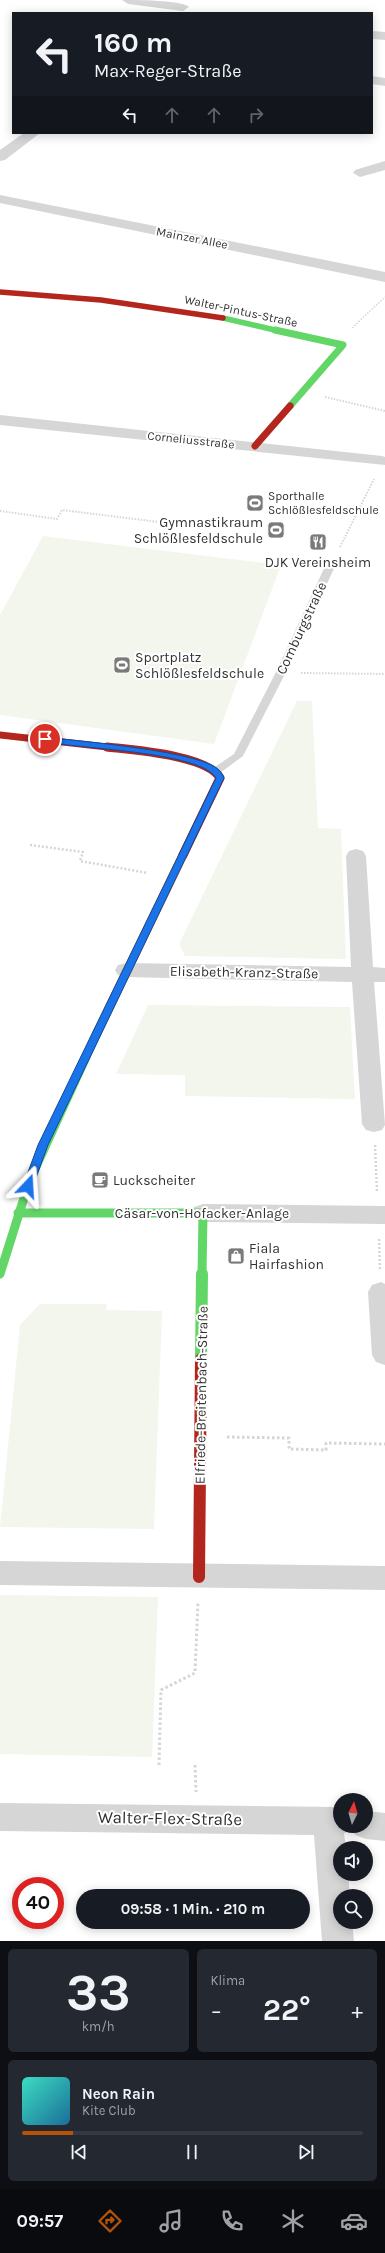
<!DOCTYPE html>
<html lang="de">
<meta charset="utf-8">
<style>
:root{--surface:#171b24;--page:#242831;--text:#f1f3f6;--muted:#9ea1a6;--line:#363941;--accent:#b45309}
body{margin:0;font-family:Karla,sans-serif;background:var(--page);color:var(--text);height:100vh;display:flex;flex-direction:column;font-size:15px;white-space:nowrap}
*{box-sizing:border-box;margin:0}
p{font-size:13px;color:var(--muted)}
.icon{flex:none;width:22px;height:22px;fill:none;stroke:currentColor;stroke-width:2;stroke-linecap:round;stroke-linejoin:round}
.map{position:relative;height:1941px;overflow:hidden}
.details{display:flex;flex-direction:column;gap:8px;padding:8px;background:#0d0f14;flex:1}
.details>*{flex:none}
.banner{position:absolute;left:12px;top:12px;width:361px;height:122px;border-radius:0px;box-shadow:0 2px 10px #0003;background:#171b24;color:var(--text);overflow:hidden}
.needle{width:26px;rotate:5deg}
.tools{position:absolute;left:333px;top:1793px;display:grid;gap:8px}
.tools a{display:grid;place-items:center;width:40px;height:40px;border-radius:50%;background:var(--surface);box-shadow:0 2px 10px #0003;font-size:20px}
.speed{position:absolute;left:12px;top:1877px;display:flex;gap:8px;font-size:20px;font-weight:700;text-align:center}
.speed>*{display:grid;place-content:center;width:52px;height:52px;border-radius:50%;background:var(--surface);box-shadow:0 2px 10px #0003;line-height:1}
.speed .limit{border:6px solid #d22;background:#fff;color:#111}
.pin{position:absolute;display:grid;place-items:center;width:34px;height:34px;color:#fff;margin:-17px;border:2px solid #fff;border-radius:50%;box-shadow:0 1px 4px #0007}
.me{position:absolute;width:44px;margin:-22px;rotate:20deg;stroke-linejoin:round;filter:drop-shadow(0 0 3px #0008)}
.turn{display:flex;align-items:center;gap:14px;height:84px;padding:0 16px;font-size:18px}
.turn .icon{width:52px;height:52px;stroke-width:2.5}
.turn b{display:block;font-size:28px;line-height:34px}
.lanes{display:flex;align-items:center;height:38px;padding:0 16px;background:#0003;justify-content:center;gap:20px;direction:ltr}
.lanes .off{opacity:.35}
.big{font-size:30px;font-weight:700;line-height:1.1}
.details .card{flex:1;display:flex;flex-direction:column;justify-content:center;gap:6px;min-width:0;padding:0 14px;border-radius:6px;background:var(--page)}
.details .dial{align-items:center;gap:0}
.dial b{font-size:52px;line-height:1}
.song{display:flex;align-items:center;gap:12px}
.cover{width:48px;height:48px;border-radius:6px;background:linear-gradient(135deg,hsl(170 70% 55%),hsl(200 70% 35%))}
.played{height:4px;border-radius:2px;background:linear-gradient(90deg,var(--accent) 15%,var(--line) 15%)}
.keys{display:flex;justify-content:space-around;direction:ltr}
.heat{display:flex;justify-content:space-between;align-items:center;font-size:22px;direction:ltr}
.details .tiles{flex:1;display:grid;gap:8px;grid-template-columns:1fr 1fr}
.card:last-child{grid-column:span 2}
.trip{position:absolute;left:76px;top:1889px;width:234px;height:40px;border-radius:20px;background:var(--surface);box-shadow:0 2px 10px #0003;font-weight:700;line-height:40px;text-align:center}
.menu{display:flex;height:64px;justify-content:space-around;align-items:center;background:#090b0e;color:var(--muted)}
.menu .icon{width:28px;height:28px}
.menu .selected{color:var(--accent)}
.menu b{font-size:18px;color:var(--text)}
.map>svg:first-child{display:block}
.green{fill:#f3f6ed}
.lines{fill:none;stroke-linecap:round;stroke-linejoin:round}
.path-far3{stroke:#d6d6d6;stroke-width:1.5;stroke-dasharray:1.5 1.5;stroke-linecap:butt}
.path-far2{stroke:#d6d6d6;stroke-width:2;stroke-dasharray:1.5 1.5;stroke-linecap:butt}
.path-far1{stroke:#d6d6d6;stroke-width:2.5;stroke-dasharray:2 2;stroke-linecap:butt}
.path{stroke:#d6d6d6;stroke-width:3;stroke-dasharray:2.5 2.5;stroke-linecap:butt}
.lane{fill:#d6d6d6;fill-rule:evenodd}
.street{fill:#d6d6d6;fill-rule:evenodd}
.fast-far3{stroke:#63d668;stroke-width:5.5}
.fast-far2{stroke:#63d668;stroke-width:7}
.fast-far1{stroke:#63d668;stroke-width:9}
.fast{stroke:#63d668;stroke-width:12}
.slow{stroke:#ff974d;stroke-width:9}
.jam-far3{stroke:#b3261e;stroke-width:5.5}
.jam-far2{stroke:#b3261e;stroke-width:7}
.jam-far1{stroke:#b3261e;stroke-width:9}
.jam{stroke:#b3261e;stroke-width:12}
.route{fill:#1a73e8;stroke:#114b97}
.labels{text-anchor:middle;stroke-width:4;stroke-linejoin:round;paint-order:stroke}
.far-street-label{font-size:12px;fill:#323232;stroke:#fff}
.far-poi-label{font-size:12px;fill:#323232;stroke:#fff;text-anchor:start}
.poi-label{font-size:14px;fill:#323232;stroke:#fff;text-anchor:start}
.street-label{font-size:14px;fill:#323232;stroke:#fff}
.near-street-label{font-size:17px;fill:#323232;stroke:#fff}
</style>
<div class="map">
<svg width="385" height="1941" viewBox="0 0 385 1941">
<rect width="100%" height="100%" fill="#fff"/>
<g class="green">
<path d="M43,536l238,29 -67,179 -214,-29v-100z"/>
<path d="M297,701h15l6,127 23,1 5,130 -161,-3 -6,-12z"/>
<path d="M148,1005l202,2 5,92 -170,-3v-21l-69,-1z"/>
<path d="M40,1304h67l-1,6 56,1 -8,218 -154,-2 20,-202z"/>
<path d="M0,1595l158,2 -6,160 -152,-3z"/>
</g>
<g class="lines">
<path class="path-far3" d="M352,328l33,-31"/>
<g class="path-far2">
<path d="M325,397l60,14"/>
<path d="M0,511l57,8 5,-9 113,14"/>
<path d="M340,547l34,-68"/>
<path d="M301,673l84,1"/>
</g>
<g class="path-far1">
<path d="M30,845l53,7 -3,9 68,12"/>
<path d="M375,1145l2,47"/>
<path d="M379,1239l1,31"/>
</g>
<g class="path">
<path d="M227,1437l62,1v11l37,1v-7l59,1"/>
<path d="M159,1765l2,-75 34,-17 3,-71"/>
<path d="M195,1765l1,27"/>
</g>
<path class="lane" d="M332,559l5,3 -51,110 -43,84 -23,17h-8l-1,-2 1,-2 22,-15 42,-82 51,-110z"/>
<g class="street">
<path d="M122,0c12,0 61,0 67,7l-6,4 -55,-7z"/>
<path d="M372,31l13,1v8l-13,-1z"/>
<path d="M372,76l13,2v8l-13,-2z"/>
<path d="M24,133h16l-35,27 -5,1v-11z"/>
<path d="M385,161v9l-25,7 -7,-4 2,-3z"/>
<path d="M0,195l385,77v10l-385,-79z"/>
<path d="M0,415l382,41 3,1v8l-385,-40z"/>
<path d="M356,849l7,2 3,5 7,111 12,1v14h-11l11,143 -3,5 -8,2 -8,-2 -4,-6 -10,-142 -226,-5 -8,-2 -3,-5 3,-5 8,-2 225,4 -5,-111 3,-5z"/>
<path d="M203,1204l182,2v18l-182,-2 -9,-3 -3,-6 3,-6z"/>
<path d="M381,1282l4,2v81l-9,-3 -4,-7 -4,-63 4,-7z"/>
<path d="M0,1561l385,5v24l-385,-5z"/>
<path d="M0,1803l340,4v19h26v-15l19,2v28l-19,-2 -11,-4 -3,-7 -1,3 -7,2 2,15h-6v26h8l2,22h-10v26h12l2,19h-32l-8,-106 -314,-4z"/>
</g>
<path class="fast-far3" d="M223,318l56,13"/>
<path class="fast-far2" d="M275,330l68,15 -53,61"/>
<g class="fast-far1">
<path d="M18,1213h185l-1,62"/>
<path d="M0,1274l29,-92 67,-147"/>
</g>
<path class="fast" d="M201,1359l1,-85"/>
<path class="slow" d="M96,1035l87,-180"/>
<path class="jam-far3" d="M0,292l101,8 122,18"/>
<g class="jam-far2">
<path d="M255,446l35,-40"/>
<path d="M0,735l116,13"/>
</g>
<path class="jam-far1" d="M107,747c26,3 100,8 113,31l-37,77"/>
<path class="jam" d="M199,1577l2,-218"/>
</g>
<path class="route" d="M45,737c31,4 156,14 174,33 2,2 4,5 5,8l-176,367 -15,41 -5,4 -5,-4 15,-41 178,-367c-16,-27 -141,-29 -174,-37v-3z"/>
<defs>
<g id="stadium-square" transform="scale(0.9)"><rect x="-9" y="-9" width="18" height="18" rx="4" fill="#7a7a7a" stroke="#fff"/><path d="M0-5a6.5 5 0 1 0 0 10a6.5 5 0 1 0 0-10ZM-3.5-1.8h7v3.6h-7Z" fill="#fff"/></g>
<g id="restaurant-square" transform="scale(0.9)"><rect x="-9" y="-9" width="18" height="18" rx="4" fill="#7a7a7a" stroke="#fff"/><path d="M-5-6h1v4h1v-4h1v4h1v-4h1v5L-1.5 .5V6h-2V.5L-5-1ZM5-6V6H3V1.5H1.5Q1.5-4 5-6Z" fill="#fff"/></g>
<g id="cafe-square" transform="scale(0.9)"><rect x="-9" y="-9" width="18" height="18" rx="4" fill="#7a7a7a" stroke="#fff"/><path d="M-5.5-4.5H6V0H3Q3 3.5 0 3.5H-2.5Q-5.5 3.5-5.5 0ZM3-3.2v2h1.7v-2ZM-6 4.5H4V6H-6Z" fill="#fff"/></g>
<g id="shop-square" transform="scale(0.9)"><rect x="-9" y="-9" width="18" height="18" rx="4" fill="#7a7a7a" stroke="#fff"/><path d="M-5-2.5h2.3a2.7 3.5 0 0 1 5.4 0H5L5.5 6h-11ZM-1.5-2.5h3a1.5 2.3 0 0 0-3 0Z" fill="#fff"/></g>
</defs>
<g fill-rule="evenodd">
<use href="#stadium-square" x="255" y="503"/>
<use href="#stadium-square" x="276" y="530"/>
<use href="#restaurant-square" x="318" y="542"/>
<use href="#stadium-square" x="122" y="665"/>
<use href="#cafe-square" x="100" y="1180"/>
<use href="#shop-square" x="236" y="1256"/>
</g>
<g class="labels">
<g class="far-street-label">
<text transform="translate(192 238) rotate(11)" y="4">Mainzer Allee</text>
<text transform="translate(241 311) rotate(12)" y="4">Walter-Pintus-Straße</text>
<text transform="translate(191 440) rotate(6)" y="4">Corneliusstraße</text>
</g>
<g class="far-poi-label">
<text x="268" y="500">Sporthalle<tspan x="268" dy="14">Schlößlesfeldschule</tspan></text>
</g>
<g class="poi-label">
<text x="263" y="527" text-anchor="end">Gymnastikraum<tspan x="263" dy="16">Schlößlesfeldschule</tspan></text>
<text x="318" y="567" text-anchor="middle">DJK Vereinsheim</text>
<text x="135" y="662">Sportplatz<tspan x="135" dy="16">Schlößlesfeldschule</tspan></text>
<text x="113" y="1185">Luckscheiter</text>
<text x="249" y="1253">Fiala<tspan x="249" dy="16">Hairfashion</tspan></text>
</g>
<g class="street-label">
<text transform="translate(301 628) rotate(-65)" y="5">Comburgstraße</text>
<text transform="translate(244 972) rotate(1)" y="5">Elisabeth-Kranz-Straße</text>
<text x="202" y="1218">Cäsar-von-Hofacker-Anlage</text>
<text transform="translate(201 1395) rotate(-89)" y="5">Elfriede-Breitenbach-Straße</text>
</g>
<g class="near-street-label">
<text transform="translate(170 1818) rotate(1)" y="6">Walter-Flex-Straße</text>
</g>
</g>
</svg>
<div class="tools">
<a><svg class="needle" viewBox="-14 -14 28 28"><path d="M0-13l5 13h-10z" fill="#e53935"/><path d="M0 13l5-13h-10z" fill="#9ea1a6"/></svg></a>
<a><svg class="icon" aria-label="sound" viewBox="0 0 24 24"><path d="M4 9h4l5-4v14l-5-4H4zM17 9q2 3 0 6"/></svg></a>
<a><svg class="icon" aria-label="search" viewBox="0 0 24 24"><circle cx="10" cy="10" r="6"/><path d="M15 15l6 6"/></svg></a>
</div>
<div class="speed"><div class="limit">40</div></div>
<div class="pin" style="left:45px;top:739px;background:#d93025"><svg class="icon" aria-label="arrive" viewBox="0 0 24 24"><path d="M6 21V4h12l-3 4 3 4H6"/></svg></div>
<svg class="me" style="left:28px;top:1186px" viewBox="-20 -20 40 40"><path d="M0-17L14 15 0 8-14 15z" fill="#1a73e8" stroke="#fff" stroke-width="4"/></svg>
<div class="trip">09:58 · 1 Min. · 210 m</div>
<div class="banner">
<div class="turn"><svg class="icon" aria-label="left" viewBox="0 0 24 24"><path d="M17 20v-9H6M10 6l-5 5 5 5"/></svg><div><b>160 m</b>Max-Reger-Straße</div></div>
<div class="lanes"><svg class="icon" aria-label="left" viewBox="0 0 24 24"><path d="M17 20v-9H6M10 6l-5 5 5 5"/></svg><svg class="icon off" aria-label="ahead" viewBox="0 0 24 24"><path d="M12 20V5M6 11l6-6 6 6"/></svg><svg class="icon off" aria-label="ahead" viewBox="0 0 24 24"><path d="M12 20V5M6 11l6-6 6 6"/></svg><svg class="icon off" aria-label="right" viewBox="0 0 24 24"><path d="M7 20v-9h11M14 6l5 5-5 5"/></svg></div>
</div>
</div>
<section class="details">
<div class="tiles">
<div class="card dial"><b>33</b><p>km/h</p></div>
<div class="card"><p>Klima</p>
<div class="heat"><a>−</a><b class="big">22°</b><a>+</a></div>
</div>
<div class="card">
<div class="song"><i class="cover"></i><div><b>Neon Rain</b><p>Kite Club</p></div></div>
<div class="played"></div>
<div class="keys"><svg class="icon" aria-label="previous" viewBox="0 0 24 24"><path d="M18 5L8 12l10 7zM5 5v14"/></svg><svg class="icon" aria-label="pause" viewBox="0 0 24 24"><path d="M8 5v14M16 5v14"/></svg><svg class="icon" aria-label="next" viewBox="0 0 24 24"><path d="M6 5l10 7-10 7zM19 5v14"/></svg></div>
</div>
</div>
</section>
<nav class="menu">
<b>09:57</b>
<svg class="icon selected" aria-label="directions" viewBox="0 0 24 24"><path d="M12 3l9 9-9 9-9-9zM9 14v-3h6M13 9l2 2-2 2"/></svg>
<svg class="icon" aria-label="music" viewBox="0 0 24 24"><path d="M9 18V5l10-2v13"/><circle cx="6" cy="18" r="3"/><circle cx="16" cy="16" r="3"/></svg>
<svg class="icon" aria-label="phone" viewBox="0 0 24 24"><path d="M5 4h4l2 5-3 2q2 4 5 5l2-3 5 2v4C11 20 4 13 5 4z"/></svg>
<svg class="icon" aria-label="climate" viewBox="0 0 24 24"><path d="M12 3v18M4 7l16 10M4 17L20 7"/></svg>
<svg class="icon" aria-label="car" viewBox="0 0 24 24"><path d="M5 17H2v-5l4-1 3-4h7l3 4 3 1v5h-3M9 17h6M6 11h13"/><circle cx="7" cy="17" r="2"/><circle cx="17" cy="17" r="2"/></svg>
</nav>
